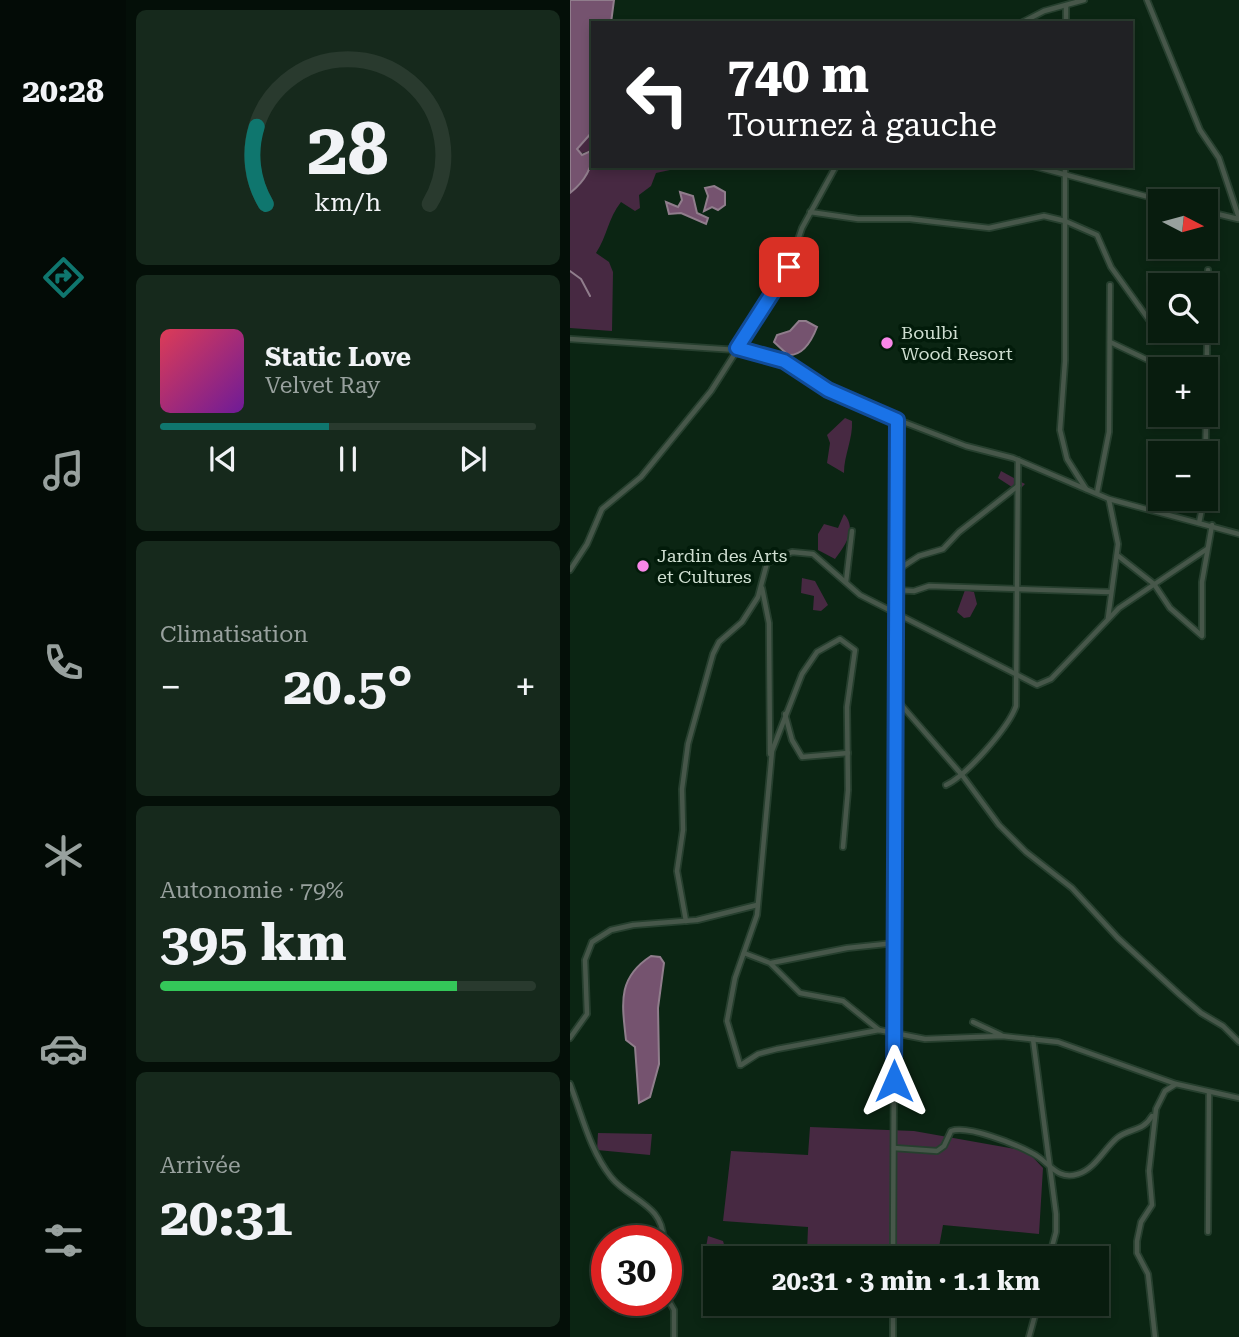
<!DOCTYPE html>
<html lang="fr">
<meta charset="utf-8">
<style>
:root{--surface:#081c0e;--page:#16291c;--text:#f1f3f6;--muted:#98a19e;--line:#293a2e;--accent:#0f766e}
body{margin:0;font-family:"Roboto Serif",serif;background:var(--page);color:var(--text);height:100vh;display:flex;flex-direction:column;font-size:26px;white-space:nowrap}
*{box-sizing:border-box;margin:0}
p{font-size:23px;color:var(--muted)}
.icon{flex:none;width:38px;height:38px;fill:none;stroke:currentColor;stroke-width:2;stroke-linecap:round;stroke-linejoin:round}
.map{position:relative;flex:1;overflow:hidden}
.panel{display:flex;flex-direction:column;gap:10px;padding:10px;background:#040f08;width:444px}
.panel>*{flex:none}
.hud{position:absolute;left:21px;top:21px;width:542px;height:147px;border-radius:0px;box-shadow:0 4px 10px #0003,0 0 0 2px var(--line);background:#202124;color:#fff;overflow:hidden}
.needle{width:46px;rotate:96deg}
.controls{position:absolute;left:578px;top:189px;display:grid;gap:14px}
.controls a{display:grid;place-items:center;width:70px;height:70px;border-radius:0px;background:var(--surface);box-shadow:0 4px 10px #0003,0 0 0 2px var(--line);font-size:35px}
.speed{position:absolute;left:21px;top:1225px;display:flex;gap:14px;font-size:35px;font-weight:700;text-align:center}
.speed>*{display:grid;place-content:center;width:91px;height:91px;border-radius:50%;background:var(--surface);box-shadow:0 4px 10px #0003,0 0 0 2px var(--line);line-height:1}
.speed .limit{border:10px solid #d22;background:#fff;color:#111}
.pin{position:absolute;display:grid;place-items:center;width:60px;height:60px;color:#fff;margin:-30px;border-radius:14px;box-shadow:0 4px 10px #0006}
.me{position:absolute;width:77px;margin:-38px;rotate:0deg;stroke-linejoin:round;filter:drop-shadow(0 0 5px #0008)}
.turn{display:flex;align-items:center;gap:24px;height:147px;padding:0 21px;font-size:32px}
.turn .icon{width:91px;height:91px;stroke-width:2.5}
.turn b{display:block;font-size:49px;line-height:60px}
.big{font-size:52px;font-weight:700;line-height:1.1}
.panel .widget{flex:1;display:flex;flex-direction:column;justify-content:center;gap:10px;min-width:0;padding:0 24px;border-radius:10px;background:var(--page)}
.panel .dial{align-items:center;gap:0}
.dial svg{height:182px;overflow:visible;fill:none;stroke:var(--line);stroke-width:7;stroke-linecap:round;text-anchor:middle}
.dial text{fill:var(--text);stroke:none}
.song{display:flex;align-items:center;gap:21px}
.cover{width:84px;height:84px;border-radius:10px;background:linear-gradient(135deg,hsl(350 70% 55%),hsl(280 70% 35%))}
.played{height:7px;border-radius:4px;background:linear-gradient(90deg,var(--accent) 45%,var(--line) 45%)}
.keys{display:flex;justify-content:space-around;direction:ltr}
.heat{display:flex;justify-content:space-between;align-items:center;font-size:38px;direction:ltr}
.charge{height:10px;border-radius:5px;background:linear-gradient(90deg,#34c759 79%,var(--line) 0)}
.trip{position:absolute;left:133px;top:1246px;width:406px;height:70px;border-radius:0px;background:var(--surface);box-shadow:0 4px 10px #0003,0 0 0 2px var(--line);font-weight:700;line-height:70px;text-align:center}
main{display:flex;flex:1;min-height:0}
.tabs{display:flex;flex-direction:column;width:126px;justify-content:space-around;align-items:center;background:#030b06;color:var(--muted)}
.tabs .icon{width:49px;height:49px}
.tabs .current{color:var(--accent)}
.tabs b{font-size:32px;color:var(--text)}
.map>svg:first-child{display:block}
.green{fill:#472942}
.water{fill:#75536f;stroke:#907d8c;stroke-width:2}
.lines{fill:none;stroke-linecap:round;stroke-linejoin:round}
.stream{stroke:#907d8c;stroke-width:2}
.minor-casing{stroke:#263f2e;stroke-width:8}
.minor{stroke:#47574a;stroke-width:4.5}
.route-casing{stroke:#114b97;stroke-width:18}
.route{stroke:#1a73e8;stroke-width:12}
.poi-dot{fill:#f987e9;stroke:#021b0a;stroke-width:2.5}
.labels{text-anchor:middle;stroke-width:7;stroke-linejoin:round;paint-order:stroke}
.poi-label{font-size:18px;fill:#cfded1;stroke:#021b0a;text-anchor:start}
</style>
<main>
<nav class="tabs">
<b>20:28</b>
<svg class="icon current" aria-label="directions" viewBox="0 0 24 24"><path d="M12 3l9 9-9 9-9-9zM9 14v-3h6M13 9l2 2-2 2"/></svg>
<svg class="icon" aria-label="music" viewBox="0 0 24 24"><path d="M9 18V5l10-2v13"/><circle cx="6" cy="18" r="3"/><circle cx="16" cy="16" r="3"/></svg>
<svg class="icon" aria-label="phone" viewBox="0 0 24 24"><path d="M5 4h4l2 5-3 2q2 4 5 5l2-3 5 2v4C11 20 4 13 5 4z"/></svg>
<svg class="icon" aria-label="climate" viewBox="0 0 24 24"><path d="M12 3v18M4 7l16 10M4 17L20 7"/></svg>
<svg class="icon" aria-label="car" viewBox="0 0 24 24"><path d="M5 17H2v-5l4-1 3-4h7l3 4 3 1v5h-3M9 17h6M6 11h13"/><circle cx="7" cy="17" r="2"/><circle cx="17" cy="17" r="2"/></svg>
<svg class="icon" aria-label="filters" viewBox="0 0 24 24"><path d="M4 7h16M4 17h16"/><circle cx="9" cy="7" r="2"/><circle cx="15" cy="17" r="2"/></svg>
</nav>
<section class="panel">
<div class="widget dial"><svg viewBox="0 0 100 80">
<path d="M14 69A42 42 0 1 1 86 69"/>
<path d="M14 69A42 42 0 0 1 10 35" stroke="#0f766e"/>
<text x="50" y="56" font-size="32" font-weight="700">28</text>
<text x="50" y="72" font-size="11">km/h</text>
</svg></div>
<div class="widget">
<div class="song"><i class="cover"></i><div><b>Static Love</b><p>Velvet Ray</p></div></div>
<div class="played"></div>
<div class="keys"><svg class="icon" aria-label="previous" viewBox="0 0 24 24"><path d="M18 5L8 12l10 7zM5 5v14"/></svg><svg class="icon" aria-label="pause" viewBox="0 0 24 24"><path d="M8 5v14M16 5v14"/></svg><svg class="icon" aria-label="next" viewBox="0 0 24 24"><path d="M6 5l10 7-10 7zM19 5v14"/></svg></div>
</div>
<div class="widget"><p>Climatisation</p>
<div class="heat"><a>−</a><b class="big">20.5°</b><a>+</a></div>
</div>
<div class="widget"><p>Autonomie · 79%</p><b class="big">395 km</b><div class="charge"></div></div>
<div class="widget"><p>Arrivée</p><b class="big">20:31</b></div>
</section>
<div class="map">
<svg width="669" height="1337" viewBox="0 0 669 1337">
<rect width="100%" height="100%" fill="#0b2513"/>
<g class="green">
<path d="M23,131v19l-14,4 -2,-5z"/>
<path d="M23,159v7h77v4l-14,3 -5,13 -12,9 1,13 -5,3 -14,-9c-13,16 -14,35 -25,51l13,9 4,10 -1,59 -42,-3v-135l10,-8z"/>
<path d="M275,418l7,3c1,18 -8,34 -8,52l-17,-10 3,-20 -3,-8z"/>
<path d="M431,471l24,13 -7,7 -20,-13z"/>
<path d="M274,514c14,15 0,33 -9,45l-17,-9v-16l6,-10 14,4z"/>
<path d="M232,578l13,3 13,24 -7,6 -8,-1 1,-14 -13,-3z"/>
<path d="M395,590l9,2 3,12 -7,13 -6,1 -7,-6z"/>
<path d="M240,1127l104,4 113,20 16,17 -4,66 -96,-9 -4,22 -132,6 1,-26 -85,-6 8,-70 77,4z"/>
<path d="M28,1133l54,1 -2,21 -53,-5z"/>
<path d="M138,1236l15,5 3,10 -17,7 -4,-5z"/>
</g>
<g class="water">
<path d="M0,0h44l-3,23h-18v108l-16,18 5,6 11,-5c0,18 -9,32 -23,43z"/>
<path d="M144,186l11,6v13l-7,5 -6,-3 -8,4 4,-15 -3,-8z"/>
<path d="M110,192l13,4 4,17 11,5 -2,6 -25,-11 -12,1 -3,-12 12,5 4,-7z"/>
<path d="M229,321h7l11,6c-5,13 -14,29 -29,28l-14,-13 3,-7 13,-4z"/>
<path d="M81,956l9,1 4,6 -6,45 1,56 -9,33 -11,6 -4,-56 -9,-7c-4,-37 -9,-62 25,-84z"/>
</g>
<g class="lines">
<path class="stream" d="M0,271l11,8 9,17"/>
<g class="minor-casing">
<g id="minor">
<path d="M577,0l53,130 19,28 20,60"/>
<path d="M451,23l23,-12 40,-11"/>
<path d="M496,23v-17"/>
<path d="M463,166l131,35"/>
<path d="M495,166v195l-5,69 7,29 19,30"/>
<path d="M635,211l33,8"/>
<path d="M240,212l48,7h52l79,9 55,-12 21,5 32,14 14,32 46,64"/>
<path d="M0,339l182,12 32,10 44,29 26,13 112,43 47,12 96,41 130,35"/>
<path d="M540,342l57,27"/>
<path d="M635,490l3,-220"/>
<path d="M527,493l12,-61 1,-147"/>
<path d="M629,523l5,-24"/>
<path d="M547,555l37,29 16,24 32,28"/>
<path d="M0,570l17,-26 15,-35 39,-32 70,-86 77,-121 14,-42 34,-62"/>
<path d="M326,571l23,-15 24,-7 16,-17 59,-46"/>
<path d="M276,582l6,-51"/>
<path d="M192,588l7,35 1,131"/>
<path d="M326,590l18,1 15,-5 180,6"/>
<path d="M538,618l10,-74 -9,-44"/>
<path d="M632,635v-53l10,-57"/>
<path d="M327,700l65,75 37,50 27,27 46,36 46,50 62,57 21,18 22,13 16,16"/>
<path d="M215,714l7,26 10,17 46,-4"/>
<path d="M376,785c20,-9 63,-58 70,-79l2,-246"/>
<path d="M116,921l-9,-50 6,-41 -1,-41 6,-45 25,-90 6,-12 23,-20 16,-25 9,-34 25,-11 21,2 47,41 177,90 14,-6 68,-71 88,-59"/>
<path d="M174,953l26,10 30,30 43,8 36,29"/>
<path d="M201,963l76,-15 48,-5"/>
<path d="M403,1022l28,13"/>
<path d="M0,1038l17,-24 -2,-54 7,-18 19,-12 22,-5 64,-5 60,-15"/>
<path d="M463,1039l23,175v18l-7,26"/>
<path d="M170,1065l-13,-44 8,-43 22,-63 15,-164 30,-77 15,-22 23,-13 15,11 -8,57 1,83 -5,57"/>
<path d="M171,1065l17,-11 19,-5 102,-19 46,9 77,-3 56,6 118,42"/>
<path d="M0,1084c12,31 20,67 41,93 18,23 54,28 52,64"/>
<path d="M324,1148l43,3 7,-5 7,-15c17,-6 64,13 81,22 17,8 24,28 46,21 17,-5 26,-25 39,-36 12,-10 26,-6 35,-22"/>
<path d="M638,1232l1,-140"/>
<path d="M323,1258l4,-838"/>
<path d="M96,1296l8,14v27"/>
<path d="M323,1337v-33"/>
<path d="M459,1337l9,-33"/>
<path d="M585,1337l-7,-63 -11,-21v-12l4,-19 11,-17 -3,-34 7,-62 9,-18 11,-7 63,14"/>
</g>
</g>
<use href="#minor" class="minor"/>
</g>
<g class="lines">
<g class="route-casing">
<path id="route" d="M219,267l-52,81 47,13 44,29 69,30 -3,661"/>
</g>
<use href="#route" class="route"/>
</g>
<g class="poi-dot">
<circle cx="317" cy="343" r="7"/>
<circle cx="73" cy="566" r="7"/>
</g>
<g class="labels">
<g class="poi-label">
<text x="331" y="339">Boulbi<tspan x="331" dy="21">Wood Resort</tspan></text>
<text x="87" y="562">Jardin des Arts<tspan x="87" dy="21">et Cultures</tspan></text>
</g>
</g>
</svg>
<div class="controls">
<a><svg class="needle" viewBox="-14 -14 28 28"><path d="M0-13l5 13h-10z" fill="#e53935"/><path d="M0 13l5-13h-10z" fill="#98a19e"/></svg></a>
<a><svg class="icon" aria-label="search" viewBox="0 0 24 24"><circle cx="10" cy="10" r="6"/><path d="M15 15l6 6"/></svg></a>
<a>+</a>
<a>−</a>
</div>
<div class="speed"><div class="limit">30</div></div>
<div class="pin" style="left:219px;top:267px;background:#d93025"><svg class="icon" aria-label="arrive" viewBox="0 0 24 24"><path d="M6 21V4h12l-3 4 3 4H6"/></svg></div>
<svg class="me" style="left:324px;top:1081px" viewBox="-20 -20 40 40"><path d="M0-17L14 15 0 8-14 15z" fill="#1a73e8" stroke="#fff" stroke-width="4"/></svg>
<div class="trip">20:31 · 3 min · 1.1 km</div>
<div class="hud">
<div class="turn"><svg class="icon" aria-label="left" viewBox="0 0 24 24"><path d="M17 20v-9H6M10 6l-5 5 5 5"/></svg><div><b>740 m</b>Tournez à gauche</div></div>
</div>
</div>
</main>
